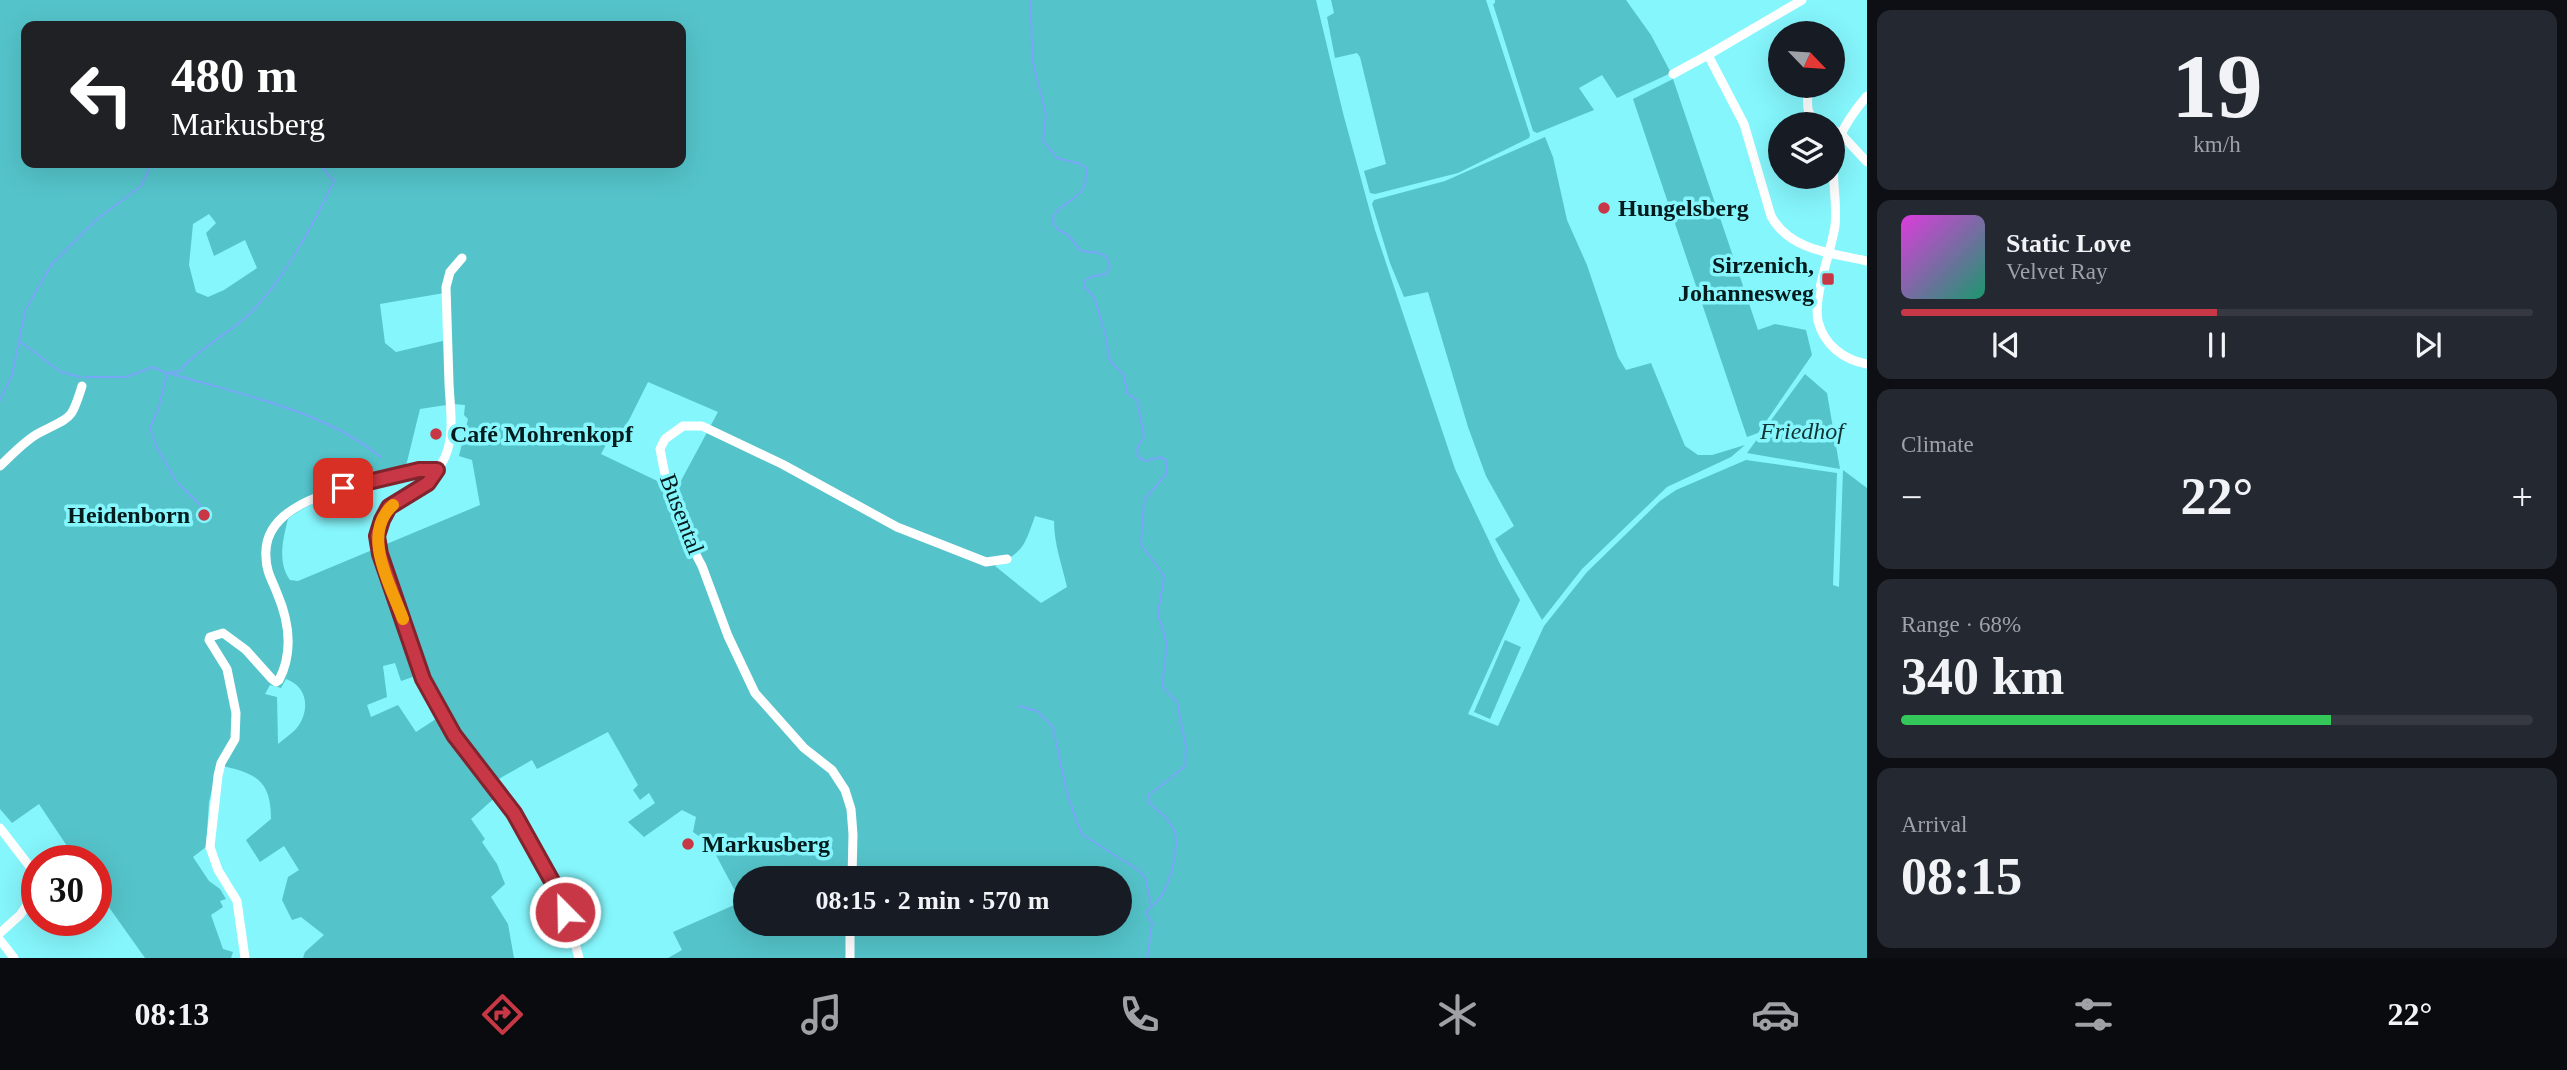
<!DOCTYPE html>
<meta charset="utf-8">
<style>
:root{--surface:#171b24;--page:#242831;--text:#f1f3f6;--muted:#9ea1a6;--line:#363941;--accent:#c73745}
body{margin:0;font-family:Georgia,serif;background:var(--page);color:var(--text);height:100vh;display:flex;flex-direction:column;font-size:26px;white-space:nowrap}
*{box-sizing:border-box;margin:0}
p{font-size:23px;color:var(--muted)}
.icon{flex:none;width:38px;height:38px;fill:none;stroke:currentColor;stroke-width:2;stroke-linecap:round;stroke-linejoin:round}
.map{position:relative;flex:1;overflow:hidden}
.panel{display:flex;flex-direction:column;gap:10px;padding:10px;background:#0d0f14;width:700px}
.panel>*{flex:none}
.guide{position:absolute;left:21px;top:21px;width:665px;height:147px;border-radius:14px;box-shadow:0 7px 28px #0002;background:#202124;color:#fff;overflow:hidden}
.needle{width:46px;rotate:115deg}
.buttons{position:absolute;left:1768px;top:21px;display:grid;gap:14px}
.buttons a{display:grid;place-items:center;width:77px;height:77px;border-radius:50%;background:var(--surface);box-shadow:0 7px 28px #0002;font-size:35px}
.speed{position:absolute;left:21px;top:845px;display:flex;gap:14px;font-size:35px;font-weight:700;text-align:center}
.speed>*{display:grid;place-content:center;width:91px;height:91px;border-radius:50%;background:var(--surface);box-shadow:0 7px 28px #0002;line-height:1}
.speed .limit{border:10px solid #d22;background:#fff;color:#111}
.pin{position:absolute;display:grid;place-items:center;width:60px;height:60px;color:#fff;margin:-30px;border-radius:14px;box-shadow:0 4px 10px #0006}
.me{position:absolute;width:77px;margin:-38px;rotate:337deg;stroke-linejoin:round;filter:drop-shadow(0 0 5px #0008)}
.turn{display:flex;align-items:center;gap:24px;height:147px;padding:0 35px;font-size:32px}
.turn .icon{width:91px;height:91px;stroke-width:2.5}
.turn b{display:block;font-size:49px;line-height:60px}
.big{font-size:52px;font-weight:700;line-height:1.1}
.panel .card{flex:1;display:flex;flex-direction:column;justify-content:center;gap:10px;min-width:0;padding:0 24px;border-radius:14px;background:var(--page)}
.panel .dial{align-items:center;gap:0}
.dial b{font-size:91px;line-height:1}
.song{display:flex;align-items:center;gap:21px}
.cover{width:84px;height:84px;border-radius:10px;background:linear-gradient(135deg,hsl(300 70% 55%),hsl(160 70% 35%))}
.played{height:7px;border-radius:4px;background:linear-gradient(90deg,var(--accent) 50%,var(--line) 50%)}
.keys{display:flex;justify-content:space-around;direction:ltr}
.heat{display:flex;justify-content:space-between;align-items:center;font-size:38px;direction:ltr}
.charge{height:10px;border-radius:5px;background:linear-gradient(90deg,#34c759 68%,var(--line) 0)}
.trip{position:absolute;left:733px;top:866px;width:399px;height:70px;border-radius:35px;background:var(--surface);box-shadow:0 7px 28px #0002;font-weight:700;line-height:70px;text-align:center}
.dock{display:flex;height:112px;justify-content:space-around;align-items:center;background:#090b0e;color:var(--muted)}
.dock .icon{width:49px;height:49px}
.dock .active{color:var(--accent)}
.dock b{font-size:32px;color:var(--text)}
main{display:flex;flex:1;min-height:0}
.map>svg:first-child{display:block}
.green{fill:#54c4ca;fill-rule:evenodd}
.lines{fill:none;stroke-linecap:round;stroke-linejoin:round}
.stream{stroke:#77a7f6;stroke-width:2}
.street{stroke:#fff;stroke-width:9}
.route-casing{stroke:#81242d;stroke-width:18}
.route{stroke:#c73745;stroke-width:12}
.slow{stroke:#f59e0b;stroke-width:12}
.poi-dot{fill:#c73745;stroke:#85f6fc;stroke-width:2.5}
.labels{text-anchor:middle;stroke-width:7;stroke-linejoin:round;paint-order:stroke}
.poi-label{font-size:24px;font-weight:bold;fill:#031b1d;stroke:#85f6fc;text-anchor:start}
.park-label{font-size:24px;font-style:italic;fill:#123234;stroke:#85f6fc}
.street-label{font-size:24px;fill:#031b1d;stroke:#85f6fc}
</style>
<main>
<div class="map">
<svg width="1867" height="958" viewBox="0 0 1867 958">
<rect width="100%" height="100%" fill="#85f6fc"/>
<g class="green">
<path d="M0,0h1316l27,113 32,117 80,239 45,95 20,36 -52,114 30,12 46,-100 43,-54 73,-71 16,-11 70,-30 91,13 -4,112 6,2 4,-117 24,18v470h-1199l14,-8 -9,-18 68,-30 -31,-58 -17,-12 3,-15 -14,-7 -38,27 -16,-15 27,-19 -6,-10 -9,7 -7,-10 5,-5 -30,-53 -71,37 -5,-9 -42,24 8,11 -27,24 14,20 -3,3 15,22 8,20 -14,13 17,27 6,34h-211l2,-6 19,-17 -23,-18 -9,3 -10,-20 6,-23 11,-7 -15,-24 -24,16 -14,-22 25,-21c0,-40 -16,-46 -53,-54l-9,37 -3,45 -13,10 16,24 11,8 6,10 -6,2 3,6 -12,8 12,34 10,3 -2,6h-86l-49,-69v-28h-19l-38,-57 -27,19 -12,-14zM26,26h655v137h-655zM209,214l7,9 -10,10 8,23 31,-16 12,28 -33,22 -16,7 -12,-5 -7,-27 4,-41zM450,292l1,47 -55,13 -11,-9 -5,-39zM648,382l70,30 -42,78 -75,-36 14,-26 7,2 7,-10zM453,404l12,1 -1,10 4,4 -9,37 13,4 8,45 -182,76 -8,-1c-13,-18 -7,-41 -2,-61 27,-22 79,-37 114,-37l18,-73zM1035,516l19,5c0,23 8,44 13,66l-26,16 -46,-37c29,-15 29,-19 40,-50zM395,663l6,18 23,-8 21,40 -29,19 -18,-27 -27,12 -4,-12 20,-8 -4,-31zM286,679c23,8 24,33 10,50 -5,5 -12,10 -18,15l-1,-47 -12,-3 5,-9 11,3zM746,878h374v46h-374z"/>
<path d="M1331,0h155l44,135 -1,3 -71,35 -83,21 -5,-1 -6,-22 22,-7 -26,-107 -3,-4 -22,5 -8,-41 7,-4z"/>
<path d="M1495,0h131l25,35 20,38 -54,25 -15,-23 -23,13 15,22 -57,23 -4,-2 -40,-127 2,-1z"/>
<path d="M1673,79l85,251 17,-6 31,6 6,25 -54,78 -11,4 -114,-338z"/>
<path d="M1545,137l8,20 14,63 20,45 31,92 8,13 25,-7 34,83 13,9h14l33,-10 -14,12 -64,30 -85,82 -40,51 -47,-81 19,-13 -28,-50 -18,-49 -40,-135 -24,5 -14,-34 -18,-59 2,-4 71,-19z"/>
<path d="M1805,374l22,19 13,76 -93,-16z"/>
<path d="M1505,640l16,7 -31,72 -16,-7z"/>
</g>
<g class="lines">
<g class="stream">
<path d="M1030,0l3,63 13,51 -3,27 14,17 23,6 6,4c2,36 -22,27 -34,51l5,10 11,6 13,16 18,2 8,4 3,10 -4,7 -16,3 -5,4 -1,5 10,11 11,36 5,28 14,14 3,18 10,7 7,36 -7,13 1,8 8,4 14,-4 6,3 1,13 -23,27 -3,44 23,32 -6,38 9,30 -5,42 15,16 9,46 -1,18 -37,30v6c9,8 21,16 26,28 6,16 -4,54 -14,68 -5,6 -9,7 -14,15l6,10 -5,35"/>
<path d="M19,341l6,-30 26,-46 45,-45 45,-34 11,-23"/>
<path d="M167,373l14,-2 2,-4c19,-20 43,-32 63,-50 35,-32 68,-94 88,-136l-11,-13"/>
<path d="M169,373c72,22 152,36 212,84"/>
<path d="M85,377h41l27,-10 14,6 -8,34 -9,21 6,18 20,35"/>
<path d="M0,400l12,-25 7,-34 42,31 19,5"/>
<path d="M178,483l22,22"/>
<path d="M201,507l3,8"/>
<path d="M1019,706l18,5 16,16 13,62 15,45 56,35 8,8 6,27"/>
</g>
<g class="street">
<path d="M1708,55l94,-55"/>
<path d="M1673,74l35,-19 36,69 27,92c19,35 61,37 96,45"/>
<path d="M1808,87c0,21 -5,27 16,37"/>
<path d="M1867,96c-13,15 -27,35 -32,55 -5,24 3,51 0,75 -4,26 -22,71 -17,95 6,24 26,39 49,43"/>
<path d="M1832,129l9,5 26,28"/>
<path d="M462,258l-12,14 -4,15c1,32 2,64 3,96 1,25 6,51 -4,74 -4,8 -11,21 -17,27 -25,20 -54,19 -50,61l45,134 31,56 60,78 39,70 16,38 10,37"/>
<path d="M0,466c12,-11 24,-25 39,-33 32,-17 32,-11 43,-47"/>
<path d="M0,828l37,48"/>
<path d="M852,878l1,-44 -2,-25 -6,-19 -13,-20 -28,-22 -49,-55 -27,-57 -26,-70 -19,-36 -11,-44 -7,-11 -5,-26 5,-10 18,-13h19l80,38 115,63 89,35 21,-3"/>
<path d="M850,924v34"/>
<path d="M0,933l20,-18 17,-24"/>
<path d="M0,940l14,18"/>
<path d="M245,958l-8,-57 -19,-31 -8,-23 8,-71 3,-13 14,-24 1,-26 -9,-44 -18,-29 1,-3 13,-4 23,17 26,29 4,3 3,-2c15,-29 10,-59 -2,-87 -5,-13 -11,-22 -11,-36 -4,-50 65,-66 103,-75 23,-6 44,-12 68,-12"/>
</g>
</g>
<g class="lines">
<g class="route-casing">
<path id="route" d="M343,488l76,-18h18l-9,13 -39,24 -7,13 -5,16 3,18 43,125 31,56 60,78 39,70 12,29"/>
</g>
<use href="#route" class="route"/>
<path class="slow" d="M393,505c-33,29 -2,81 10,114"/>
</g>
<g class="poi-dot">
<circle cx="1604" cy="208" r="7"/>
<rect x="1821" y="272" width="14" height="14" rx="3.5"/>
<circle cx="436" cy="434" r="7"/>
<circle cx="204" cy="515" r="7"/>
<circle cx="688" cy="844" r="7"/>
</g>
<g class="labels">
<g class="poi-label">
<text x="1618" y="216">Hungelsberg</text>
<text x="1814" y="273" text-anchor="end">Sirzenich,<tspan x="1814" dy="28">Johannesweg</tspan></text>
<text x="450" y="442">Café Mohrenkopf</text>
<text x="190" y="523" text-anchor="end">Heidenborn</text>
<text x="702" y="852">Markusberg</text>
</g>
<g class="park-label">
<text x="1802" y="439">Friedhof</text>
</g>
<g class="street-label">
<text transform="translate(682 514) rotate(69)" y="8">Busental</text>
</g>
</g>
</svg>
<div class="buttons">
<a><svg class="needle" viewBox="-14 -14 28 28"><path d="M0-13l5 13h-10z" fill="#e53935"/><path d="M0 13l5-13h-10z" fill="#9ea1a6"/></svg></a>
<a><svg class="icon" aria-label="layers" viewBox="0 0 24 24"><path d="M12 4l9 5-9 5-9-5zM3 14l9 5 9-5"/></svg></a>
</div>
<div class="speed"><div class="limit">30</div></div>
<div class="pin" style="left:343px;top:488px;background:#d93025"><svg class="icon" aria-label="arrive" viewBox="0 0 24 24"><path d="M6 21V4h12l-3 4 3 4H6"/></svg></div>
<svg class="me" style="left:565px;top:912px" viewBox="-20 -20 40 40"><circle r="17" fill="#c73745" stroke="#fff" stroke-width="3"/><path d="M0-11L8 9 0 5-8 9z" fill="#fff"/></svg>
<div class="trip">08:15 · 2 min · 570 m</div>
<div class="guide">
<div class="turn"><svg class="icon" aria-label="left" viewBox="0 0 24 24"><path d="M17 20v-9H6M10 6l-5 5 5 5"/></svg><div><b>480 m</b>Markusberg</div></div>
</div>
</div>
<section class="panel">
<div class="card dial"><b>19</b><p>km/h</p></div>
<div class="card">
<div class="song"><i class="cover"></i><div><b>Static Love</b><p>Velvet Ray</p></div></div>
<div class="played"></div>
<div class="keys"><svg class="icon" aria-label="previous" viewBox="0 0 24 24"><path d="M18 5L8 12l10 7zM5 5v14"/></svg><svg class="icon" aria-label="pause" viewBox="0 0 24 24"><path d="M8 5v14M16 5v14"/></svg><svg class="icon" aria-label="next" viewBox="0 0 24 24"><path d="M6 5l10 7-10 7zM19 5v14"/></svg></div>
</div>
<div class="card"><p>Climate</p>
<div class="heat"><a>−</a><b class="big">22°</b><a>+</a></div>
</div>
<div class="card"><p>Range · 68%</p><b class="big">340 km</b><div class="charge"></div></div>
<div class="card"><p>Arrival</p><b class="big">08:15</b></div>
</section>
</main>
<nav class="dock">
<b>08:13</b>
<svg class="icon active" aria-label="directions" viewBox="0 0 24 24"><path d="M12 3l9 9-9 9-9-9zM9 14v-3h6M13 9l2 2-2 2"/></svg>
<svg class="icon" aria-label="music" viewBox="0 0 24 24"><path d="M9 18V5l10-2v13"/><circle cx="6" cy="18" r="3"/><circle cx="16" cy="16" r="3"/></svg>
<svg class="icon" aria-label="phone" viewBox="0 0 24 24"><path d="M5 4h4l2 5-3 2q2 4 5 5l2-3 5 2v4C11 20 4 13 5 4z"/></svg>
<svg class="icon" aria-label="climate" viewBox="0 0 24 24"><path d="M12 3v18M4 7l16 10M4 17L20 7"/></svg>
<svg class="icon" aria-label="car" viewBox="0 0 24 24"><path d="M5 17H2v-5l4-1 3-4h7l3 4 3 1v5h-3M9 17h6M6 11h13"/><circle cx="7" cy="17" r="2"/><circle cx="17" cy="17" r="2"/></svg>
<svg class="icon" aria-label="filters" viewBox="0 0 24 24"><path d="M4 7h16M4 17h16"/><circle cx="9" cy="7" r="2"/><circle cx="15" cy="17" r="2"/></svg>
<b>22°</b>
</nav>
